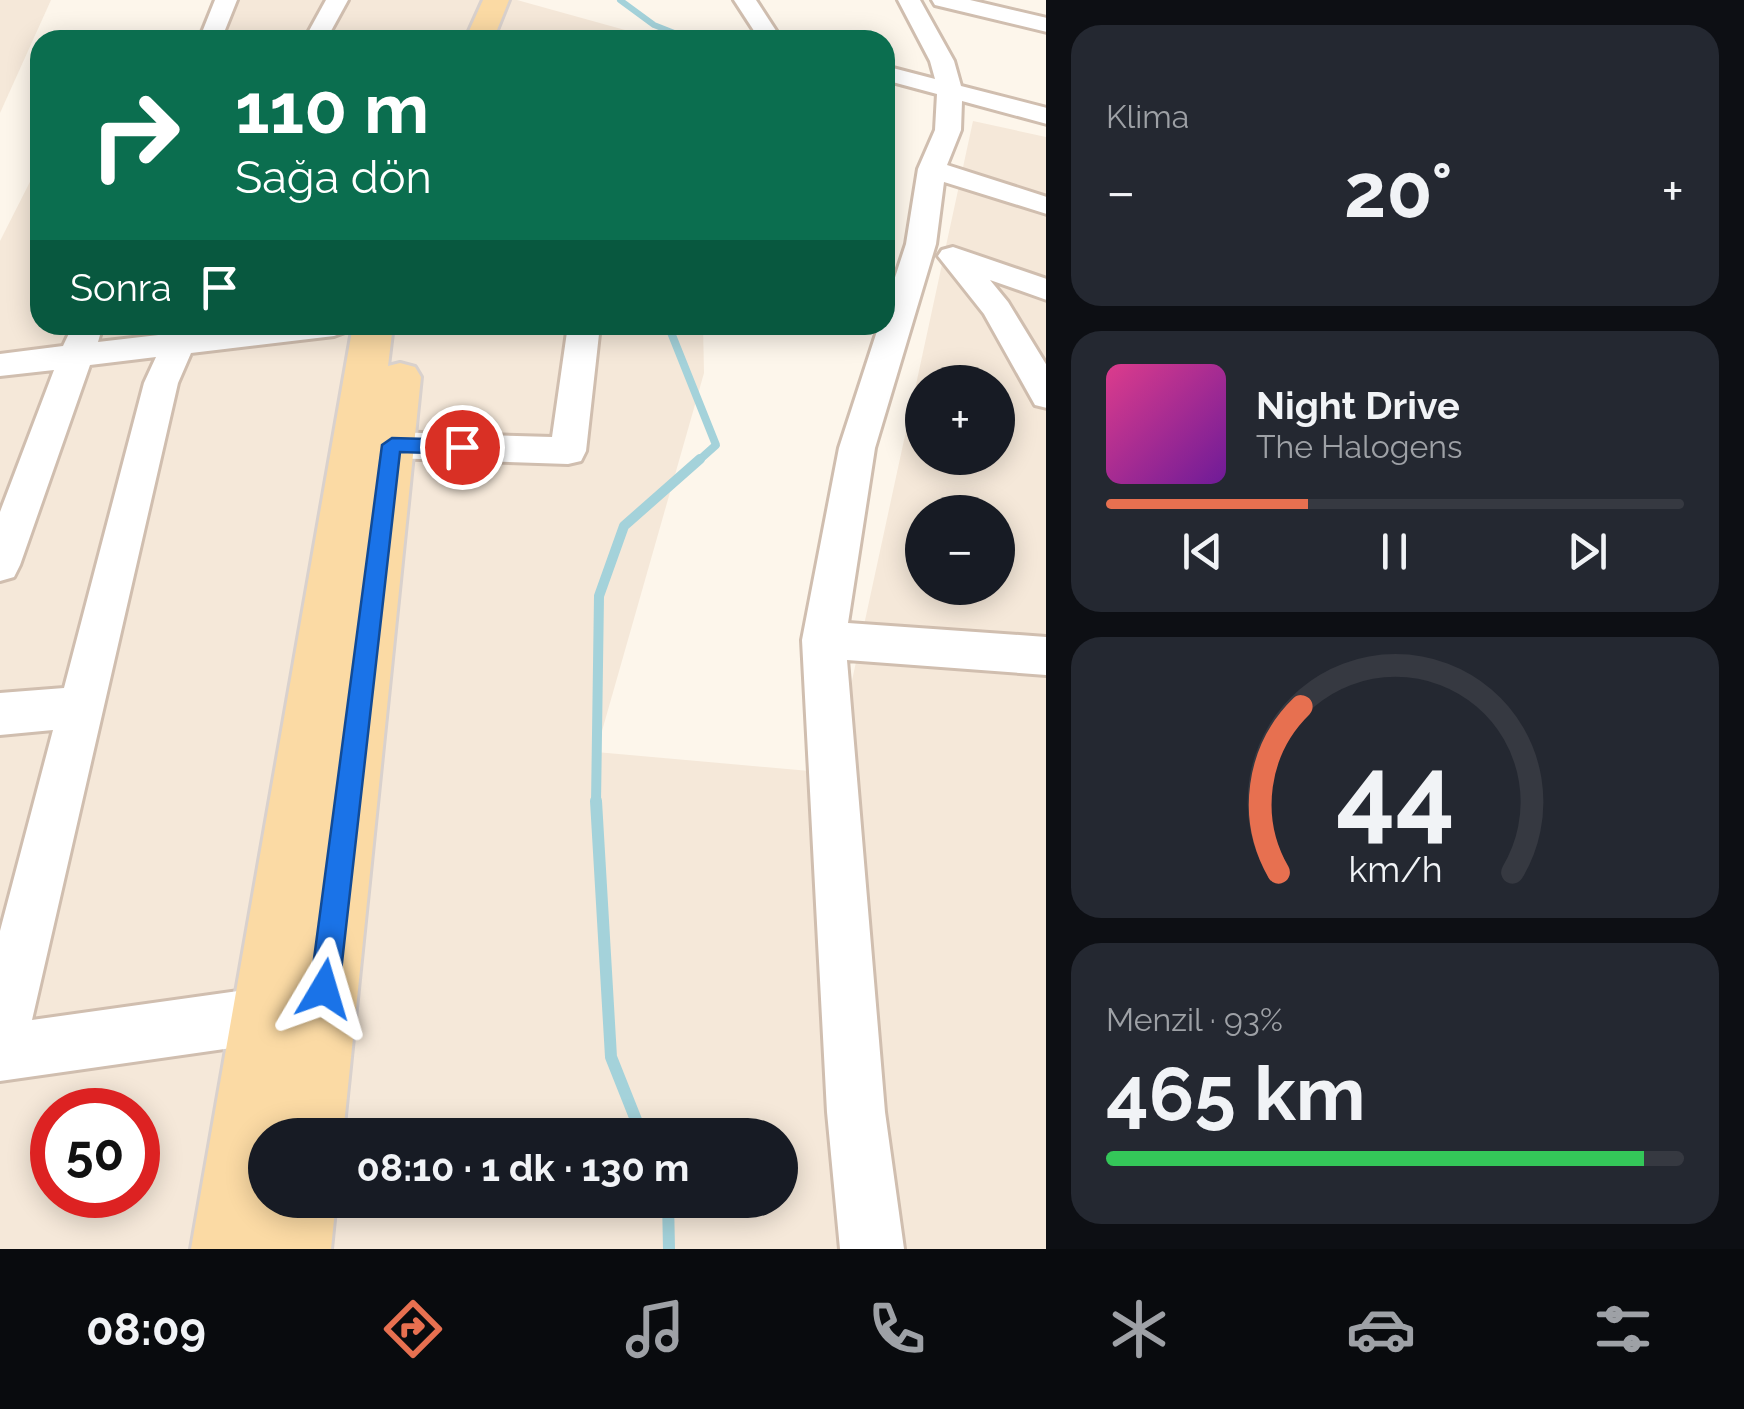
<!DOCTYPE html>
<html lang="tr">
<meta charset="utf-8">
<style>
:root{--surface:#171b24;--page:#242831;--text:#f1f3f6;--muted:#9ea1a6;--line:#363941;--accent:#e77050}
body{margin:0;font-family:Raleway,sans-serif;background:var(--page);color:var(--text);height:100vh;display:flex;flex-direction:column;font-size:38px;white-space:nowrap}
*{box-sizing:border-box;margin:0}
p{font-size:32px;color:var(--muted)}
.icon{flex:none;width:55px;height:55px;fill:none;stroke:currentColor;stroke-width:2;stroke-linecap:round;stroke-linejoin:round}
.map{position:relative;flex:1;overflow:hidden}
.side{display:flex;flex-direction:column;gap:25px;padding:25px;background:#0d0f14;width:698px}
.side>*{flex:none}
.top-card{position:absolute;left:30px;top:30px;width:865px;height:305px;border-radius:30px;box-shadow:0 5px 25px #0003;background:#0b6e4f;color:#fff;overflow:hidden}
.controls{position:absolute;left:905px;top:365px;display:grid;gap:20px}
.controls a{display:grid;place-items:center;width:110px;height:110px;border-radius:50%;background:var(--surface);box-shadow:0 5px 25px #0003;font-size:50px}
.speed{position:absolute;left:30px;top:1088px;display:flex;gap:20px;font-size:50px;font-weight:700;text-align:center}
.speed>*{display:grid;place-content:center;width:130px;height:130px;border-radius:50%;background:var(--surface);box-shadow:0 5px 25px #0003;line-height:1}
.speed .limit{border:15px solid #d22;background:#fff;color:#111}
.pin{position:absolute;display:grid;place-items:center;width:85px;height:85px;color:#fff;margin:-42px;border:5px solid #fff;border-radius:50%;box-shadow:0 2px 10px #0007}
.me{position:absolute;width:110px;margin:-55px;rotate:7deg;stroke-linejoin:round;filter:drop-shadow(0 0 8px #0008)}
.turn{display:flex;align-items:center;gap:35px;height:210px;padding:0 40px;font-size:45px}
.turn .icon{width:130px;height:130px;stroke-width:2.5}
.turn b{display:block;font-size:70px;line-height:85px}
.then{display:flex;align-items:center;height:95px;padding:0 40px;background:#0003;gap:20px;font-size:38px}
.big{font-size:75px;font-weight:700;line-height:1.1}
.side .card{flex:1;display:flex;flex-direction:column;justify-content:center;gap:15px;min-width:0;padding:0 35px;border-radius:30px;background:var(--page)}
.side .dial{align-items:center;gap:0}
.dial svg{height:260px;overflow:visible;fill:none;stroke:var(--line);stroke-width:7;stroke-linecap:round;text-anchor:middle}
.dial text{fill:var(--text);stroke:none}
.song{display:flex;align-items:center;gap:30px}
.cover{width:120px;height:120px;border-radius:15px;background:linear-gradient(135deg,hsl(330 70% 55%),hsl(280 70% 35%))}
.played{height:10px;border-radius:5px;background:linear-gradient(90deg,var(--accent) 35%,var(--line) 35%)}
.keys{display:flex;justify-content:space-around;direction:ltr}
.heat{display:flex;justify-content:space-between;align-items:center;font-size:55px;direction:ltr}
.charge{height:15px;border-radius:8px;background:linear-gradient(90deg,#34c759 93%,var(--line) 0)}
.trip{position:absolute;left:248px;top:1118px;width:550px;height:100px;border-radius:50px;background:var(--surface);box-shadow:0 5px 25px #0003;font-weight:700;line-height:100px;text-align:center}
.tab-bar{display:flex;height:160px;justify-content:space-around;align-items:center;background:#090b0e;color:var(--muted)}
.tab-bar .icon{width:70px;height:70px}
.tab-bar .current{color:var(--accent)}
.tab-bar b{font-size:45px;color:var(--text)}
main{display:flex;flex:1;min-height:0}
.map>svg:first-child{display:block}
.residential{fill:#f5e8d9;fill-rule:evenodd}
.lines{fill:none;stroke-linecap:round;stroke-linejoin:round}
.stream-far3{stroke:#a4d2da;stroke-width:6}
.stream-far2{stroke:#a4d2da;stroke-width:8}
.stream-far1{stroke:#a4d2da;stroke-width:10}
.stream{stroke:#a4d2da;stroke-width:12}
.minor-casing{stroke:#d0beaf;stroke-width:6}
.major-casing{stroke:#d9d1cd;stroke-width:6}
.minor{fill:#fff;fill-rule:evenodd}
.major{fill:#fbdaa4;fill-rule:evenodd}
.route{fill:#1a73e8;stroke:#114b97;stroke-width:2.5}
</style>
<main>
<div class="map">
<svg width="1047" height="1249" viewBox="0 0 1047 1249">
<rect width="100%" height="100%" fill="#fdf6eb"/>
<g class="residential">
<path d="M0,0h51l-51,113z"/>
<path d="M212,0h305l144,40h-466z"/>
<path d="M973,121l73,16v1112h-1046v-1008l40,-79v163h663l1,48 -108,379 236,21zM922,382h76v76h-76zM922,512h76v76h-76zM52,1110h86v85h-86zM265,1135h515v65h-515z"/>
</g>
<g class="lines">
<path class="stream-far3" d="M620,0l34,25 38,15"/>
<path class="stream-far2" d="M668,325l48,120 -19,17"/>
<path class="stream-far1" d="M596,803l3,-207 25,-70 76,-67"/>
<g class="stream">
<path d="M596,801l15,256 31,78"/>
<path d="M668,1200l1,49"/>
</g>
<g class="minor-casing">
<g id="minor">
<path d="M215,0h22l-16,40h-22z"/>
<path d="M326,0h22l-22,40h-22z"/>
<path d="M734,0h22l26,40h-22z"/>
<path d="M898,0h22l34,61 7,25 86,22v16l-85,-23 -1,29 -14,35 100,32v17l-103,-32 -8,62 -61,204 -27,175 199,14v38l-200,-15 38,452 19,137h-64l-13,-137 -25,-472 37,-192 40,-123h6v-17l21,-64 12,-75 17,-39 2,-36 -52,-14v-14l50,13 -5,-18z"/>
<path d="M932,0h38l77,18v14l-112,-27z"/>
<path d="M953,247l94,32v21l-57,-20 18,22 39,64v42l-12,-3 -51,-91 -46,-58 4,-6z"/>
<path d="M81,325l15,2 4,8 -2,7 69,-8 4,-9h32l-2,5 43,-5h106l-5,7 -11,4 -143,17 -13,30 -146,637 234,-33 20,8 8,20 -8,20 -20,8 -266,38v-150l53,-201 -53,5v-42l64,-5 80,-305 12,-26 -66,8 -70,200 -6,12 -14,4v-69l54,-142 -54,6v-22l63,-8 9,-19z"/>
<path d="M568,325h32l-14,126 -5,10 -13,3 -177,-6 -13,-4 -5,-9 5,-9 13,-4 161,5z"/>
</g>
</g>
<g class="major-casing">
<g id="major">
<path d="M483,0h26l-16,40h-28z"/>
<path d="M353,325h40l-5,41 12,-3 15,4 6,10 -78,758h-78v65h71l-5,49h-140z"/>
</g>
</g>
<use href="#minor" class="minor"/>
<use href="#major" class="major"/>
</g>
<path class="route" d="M392,438l70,2 10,7 -10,7 -62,-2 -61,537 -4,10 -11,4 -10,-4 -4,-10 72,-544z"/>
</svg>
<div class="controls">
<a>+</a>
<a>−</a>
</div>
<div class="speed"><div class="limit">50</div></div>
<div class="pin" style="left:462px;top:447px;background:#d93025"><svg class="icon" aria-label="arrive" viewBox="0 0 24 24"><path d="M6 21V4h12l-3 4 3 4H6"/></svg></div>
<svg class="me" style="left:324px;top:989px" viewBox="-20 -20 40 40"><path d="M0-17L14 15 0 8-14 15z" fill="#1a73e8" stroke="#fff" stroke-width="4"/></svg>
<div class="trip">08:10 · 1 dk · 130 m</div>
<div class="top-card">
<div class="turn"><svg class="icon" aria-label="right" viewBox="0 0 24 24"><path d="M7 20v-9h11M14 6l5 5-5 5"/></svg><div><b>110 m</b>Sağa dön</div></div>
<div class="then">Sonra<svg class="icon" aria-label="arrive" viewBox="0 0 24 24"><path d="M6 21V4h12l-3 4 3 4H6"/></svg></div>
</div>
</div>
<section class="side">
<div class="card"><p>Klima</p>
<div class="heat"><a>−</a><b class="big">20°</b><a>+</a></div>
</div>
<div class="card">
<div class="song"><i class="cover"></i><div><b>Night Drive</b><p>The Halogens</p></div></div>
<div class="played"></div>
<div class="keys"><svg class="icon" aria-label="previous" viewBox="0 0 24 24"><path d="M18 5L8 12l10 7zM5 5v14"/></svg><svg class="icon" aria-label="pause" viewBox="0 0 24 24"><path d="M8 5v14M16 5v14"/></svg><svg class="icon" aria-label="next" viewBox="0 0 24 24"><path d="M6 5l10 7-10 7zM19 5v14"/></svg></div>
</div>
<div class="card dial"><svg viewBox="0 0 100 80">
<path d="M14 69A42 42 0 1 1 86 69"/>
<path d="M14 69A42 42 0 0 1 21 18" stroke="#e77050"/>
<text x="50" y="56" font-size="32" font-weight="700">44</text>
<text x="50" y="72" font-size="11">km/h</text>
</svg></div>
<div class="card"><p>Menzil · 93%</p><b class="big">465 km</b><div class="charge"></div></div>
</section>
</main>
<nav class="tab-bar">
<b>08:09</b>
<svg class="icon current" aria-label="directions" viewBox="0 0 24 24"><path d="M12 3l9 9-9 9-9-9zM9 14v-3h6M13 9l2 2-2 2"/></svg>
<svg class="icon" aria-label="music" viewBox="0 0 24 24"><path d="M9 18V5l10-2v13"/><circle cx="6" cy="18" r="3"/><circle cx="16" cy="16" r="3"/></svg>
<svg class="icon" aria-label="phone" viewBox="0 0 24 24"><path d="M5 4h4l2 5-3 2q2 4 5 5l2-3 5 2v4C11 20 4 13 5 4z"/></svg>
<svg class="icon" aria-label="climate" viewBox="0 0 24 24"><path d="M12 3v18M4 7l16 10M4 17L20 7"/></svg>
<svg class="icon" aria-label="car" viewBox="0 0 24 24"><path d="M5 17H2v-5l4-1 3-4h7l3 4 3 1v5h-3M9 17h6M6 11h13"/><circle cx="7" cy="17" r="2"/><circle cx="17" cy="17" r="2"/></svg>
<svg class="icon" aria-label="filters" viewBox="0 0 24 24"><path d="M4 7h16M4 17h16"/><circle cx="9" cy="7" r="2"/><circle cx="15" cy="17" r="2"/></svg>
</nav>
